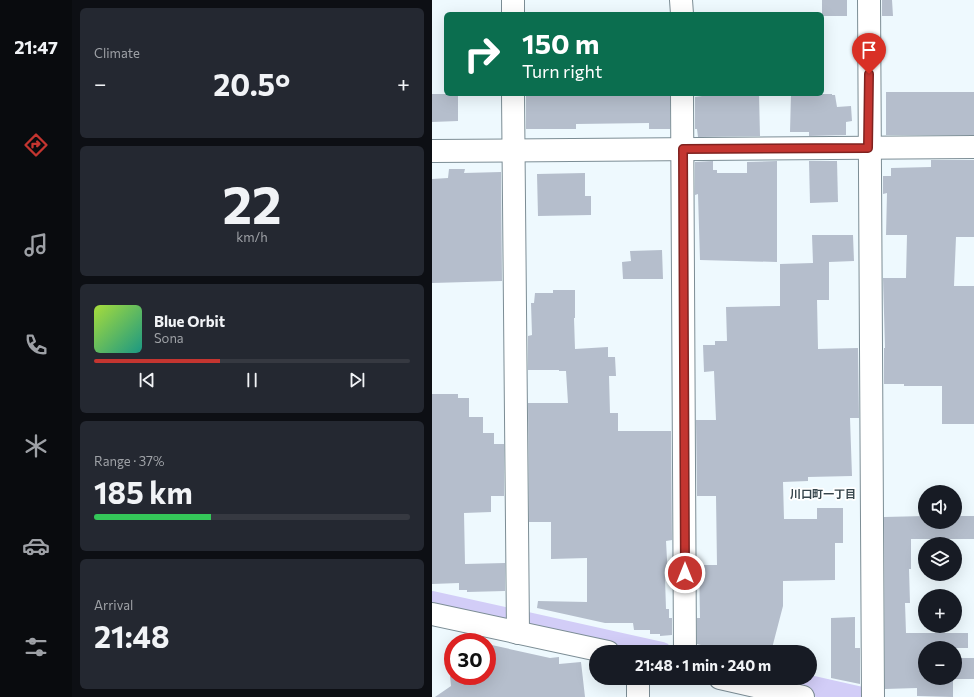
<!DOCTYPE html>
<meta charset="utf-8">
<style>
:root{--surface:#171b24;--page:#242831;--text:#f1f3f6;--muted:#9ea1a6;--line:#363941;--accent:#c43530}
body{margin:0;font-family:Commissioner,"Noto Sans JP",sans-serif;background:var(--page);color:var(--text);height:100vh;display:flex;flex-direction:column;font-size:15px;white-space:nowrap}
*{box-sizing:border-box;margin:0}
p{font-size:13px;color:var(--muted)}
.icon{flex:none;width:22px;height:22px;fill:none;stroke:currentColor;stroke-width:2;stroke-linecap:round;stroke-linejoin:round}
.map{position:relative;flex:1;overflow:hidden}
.side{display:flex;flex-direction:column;gap:8px;padding:8px;background:#0d0f14;width:360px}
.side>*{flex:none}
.guide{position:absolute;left:12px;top:12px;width:380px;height:84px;border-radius:6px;box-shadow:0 4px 16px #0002;background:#0b6e4f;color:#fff;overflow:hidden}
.fabs{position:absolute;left:486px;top:485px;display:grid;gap:8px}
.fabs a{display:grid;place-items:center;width:44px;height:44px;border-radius:50%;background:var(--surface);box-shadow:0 4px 16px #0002;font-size:20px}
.speed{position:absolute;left:12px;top:633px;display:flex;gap:8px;font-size:20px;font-weight:700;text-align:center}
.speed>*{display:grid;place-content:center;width:52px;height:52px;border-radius:50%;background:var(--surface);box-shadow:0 4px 16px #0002;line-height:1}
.speed .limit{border:6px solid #d22;background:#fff;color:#111}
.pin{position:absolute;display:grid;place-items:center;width:34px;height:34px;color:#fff;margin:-41px -17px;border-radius:50% 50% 50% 0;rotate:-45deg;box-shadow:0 0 4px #0007}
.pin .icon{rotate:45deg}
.me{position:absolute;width:44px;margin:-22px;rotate:0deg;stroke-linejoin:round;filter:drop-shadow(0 0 3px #0008)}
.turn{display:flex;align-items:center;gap:14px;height:84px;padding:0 12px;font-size:18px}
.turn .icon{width:52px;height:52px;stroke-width:2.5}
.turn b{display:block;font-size:28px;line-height:34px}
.big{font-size:30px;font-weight:700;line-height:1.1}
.side .card{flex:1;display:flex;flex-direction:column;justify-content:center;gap:6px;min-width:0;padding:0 14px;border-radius:6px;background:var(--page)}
.side .dial{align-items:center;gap:0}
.dial b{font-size:52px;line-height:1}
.song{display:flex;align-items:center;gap:12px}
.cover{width:48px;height:48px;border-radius:6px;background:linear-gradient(135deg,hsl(80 70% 55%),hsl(170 70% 35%))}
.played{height:4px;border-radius:2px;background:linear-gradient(90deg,var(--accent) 40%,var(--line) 40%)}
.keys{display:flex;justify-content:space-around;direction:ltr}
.heat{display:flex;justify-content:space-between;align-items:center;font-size:22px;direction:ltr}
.charge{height:6px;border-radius:3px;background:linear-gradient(90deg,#34c759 37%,var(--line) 0)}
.trip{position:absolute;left:157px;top:645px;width:228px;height:40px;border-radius:20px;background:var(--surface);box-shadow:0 4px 16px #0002;font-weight:700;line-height:40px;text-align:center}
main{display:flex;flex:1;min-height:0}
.menu{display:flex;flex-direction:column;width:72px;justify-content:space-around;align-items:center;background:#090b0e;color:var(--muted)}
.menu .icon{width:28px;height:28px}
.menu .selected{color:var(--accent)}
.menu b{font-size:18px;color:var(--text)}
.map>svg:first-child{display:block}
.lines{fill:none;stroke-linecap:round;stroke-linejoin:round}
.canal{stroke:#d2cdf7;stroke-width:20}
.building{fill:#b5becc}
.minor-casing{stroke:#7c8d95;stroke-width:24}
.minor{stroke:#fff;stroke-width:22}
.route-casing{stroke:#7f221f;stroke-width:10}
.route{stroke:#c43530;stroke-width:7}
.labels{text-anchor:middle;stroke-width:3.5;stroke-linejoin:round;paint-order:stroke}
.neighbourhood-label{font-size:11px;font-weight:bold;fill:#36454c;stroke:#fff}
</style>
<main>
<nav class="menu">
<b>21:47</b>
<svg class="icon selected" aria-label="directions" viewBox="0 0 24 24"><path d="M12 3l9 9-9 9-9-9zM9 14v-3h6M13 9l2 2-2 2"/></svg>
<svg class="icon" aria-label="music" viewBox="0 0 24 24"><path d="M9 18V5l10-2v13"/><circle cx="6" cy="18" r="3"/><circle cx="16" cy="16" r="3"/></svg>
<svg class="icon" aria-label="phone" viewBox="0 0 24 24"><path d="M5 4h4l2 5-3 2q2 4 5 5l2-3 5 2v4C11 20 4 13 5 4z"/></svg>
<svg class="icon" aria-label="climate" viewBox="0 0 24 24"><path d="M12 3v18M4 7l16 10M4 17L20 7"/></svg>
<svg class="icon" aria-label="car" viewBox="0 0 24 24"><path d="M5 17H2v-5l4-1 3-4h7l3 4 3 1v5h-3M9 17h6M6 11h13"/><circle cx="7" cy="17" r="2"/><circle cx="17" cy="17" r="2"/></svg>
<svg class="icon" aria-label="filters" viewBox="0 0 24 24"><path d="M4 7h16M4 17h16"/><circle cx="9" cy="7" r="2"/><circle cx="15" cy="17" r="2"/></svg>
</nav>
<section class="side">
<div class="card"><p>Climate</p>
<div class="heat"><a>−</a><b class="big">20.5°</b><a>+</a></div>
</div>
<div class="card dial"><b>22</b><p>km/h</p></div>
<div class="card">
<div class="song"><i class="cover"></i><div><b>Blue Orbit</b><p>Sona</p></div></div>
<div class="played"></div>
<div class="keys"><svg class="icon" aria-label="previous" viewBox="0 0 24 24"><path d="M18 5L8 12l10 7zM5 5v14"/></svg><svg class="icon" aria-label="pause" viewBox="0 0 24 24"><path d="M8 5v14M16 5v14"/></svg><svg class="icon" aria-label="next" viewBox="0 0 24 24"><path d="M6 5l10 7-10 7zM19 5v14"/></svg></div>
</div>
<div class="card"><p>Range · 37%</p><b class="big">185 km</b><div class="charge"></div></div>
<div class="card"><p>Arrival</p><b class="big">21:48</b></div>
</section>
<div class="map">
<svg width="542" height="697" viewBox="0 0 542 697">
<rect width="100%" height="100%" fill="#eef9fe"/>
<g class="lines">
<g class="canal">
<path d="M0,601l230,51"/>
<path d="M346,678l84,19"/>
</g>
</g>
<g class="building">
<rect x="390" y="0" width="25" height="16"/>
<path d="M450,0h10l1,16h-11z"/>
<rect x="454" y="92" width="88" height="43"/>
<path d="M0,94h26v27l-26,1z"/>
<path d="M94,94h144v35h-21v-6l-73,1v5h-50z"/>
<path d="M270,94h57l1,42 -62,1 -1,-8h-2v-32l7,-1z"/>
<path d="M359,94h41v1h3l2,12 14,-1 1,15 -6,1v13l-37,1v-4h-19z"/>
<path d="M499,160h43v77h-18l-2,49h20v138h-32v-38h-38v-2h-20v-36h1l-2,-70h23l1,-43h-21l1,-42 -4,1v-18h8v-8l40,-1z"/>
<path d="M281,161v9h4v3h30v-11l30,-1v101l-77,-2 -2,-66 -3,1v-33z"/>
<path d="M377,161h28l1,41 -28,1z"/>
<path d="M17,169h16l-1,4 37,-1 1,109 -70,2v-104l16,-1z"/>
<path d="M153,173v23h6v19l-53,1 -1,-42z"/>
<path d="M380,235h41l1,26 -25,1v38h-12l1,49 40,-1 1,70h-9l2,58 -44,1v4l-25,1 1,37h33v-11h26v35h-8v37l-52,1v25l-12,46h-43l-31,-8v-26h3l-1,-53h18l-1,-69h-19l-1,-76h20l-2,-49 -10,1 -1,-27h12v-4h12l-1,-34 54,-1v-42l33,-1z"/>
<path d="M230,250l1,29h-40l-1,-17 9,-1 -1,-10z"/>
<path d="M121,290h22v28h-1l1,31 33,-2v10h7l1,19h-7l1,37h8v18h53l1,109 -6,1 2,37h-3l1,31h3v9h3v17l-12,1v-2h-10v-4h-16l-1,-7h-28l-68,-15 1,-7 49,1v-44l-36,1v-37h-22l-1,-119h40l-2,-32h-7v-1h-31v-34l4,-1 -1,-32h3l1,-10h18z"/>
<path d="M0,394h26v4h11v19h14v16h11v11h10v52h-13v16l-27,1 1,51 40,-1v28l-38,1v-2h-8v-7l-27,1z"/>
<path d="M493,516v6h30v-6h19v23h-63v30h-2l1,34h-5l1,30h62v15h-43v30h28v19l-36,-1v-8l-32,1 -1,-172z"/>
<path d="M423,617v31h5v36l-29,-6v-60z"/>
<path d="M55,644l63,14 9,-1v7l22,-2 4,35h-150l16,-11 -1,-10h37z"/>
<rect x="523" y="658" width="19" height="21"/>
</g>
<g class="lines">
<g class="minor-casing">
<g id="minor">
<path d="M81,0v14"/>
<path d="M249,0l1,14"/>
<path d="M437,0l4,697"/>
<path d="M81,94l5,539"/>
<path d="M250,94l3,558"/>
<path d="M0,151l542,-4"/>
<path d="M0,614l176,38"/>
<path d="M288,678l83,19"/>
<path d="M206,697v-19"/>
</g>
</g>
<use href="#minor" class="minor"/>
</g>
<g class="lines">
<g class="route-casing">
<path id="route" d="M253,573l-2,-424 185,-1 1,-74"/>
</g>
<use href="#route" class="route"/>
</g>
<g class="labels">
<g class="neighbourhood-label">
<text x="391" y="498">川口町一丁目</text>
</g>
</g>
</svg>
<div class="fabs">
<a><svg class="icon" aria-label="sound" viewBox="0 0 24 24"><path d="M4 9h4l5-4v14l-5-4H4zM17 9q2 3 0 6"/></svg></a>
<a><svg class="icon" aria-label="layers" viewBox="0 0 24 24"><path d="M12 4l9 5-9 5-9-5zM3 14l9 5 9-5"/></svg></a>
<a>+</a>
<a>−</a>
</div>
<div class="speed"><div class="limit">30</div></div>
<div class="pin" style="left:437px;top:74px;background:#d93025"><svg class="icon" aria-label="arrive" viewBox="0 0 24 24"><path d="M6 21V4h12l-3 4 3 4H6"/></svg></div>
<svg class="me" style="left:253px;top:573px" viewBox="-20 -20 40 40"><circle r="17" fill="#c43530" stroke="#fff" stroke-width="3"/><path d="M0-11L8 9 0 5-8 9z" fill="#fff"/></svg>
<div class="trip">21:48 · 1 min · 240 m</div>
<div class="guide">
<div class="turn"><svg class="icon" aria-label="right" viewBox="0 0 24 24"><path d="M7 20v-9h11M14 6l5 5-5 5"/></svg><div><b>150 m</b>Turn right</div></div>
</div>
</div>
</main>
